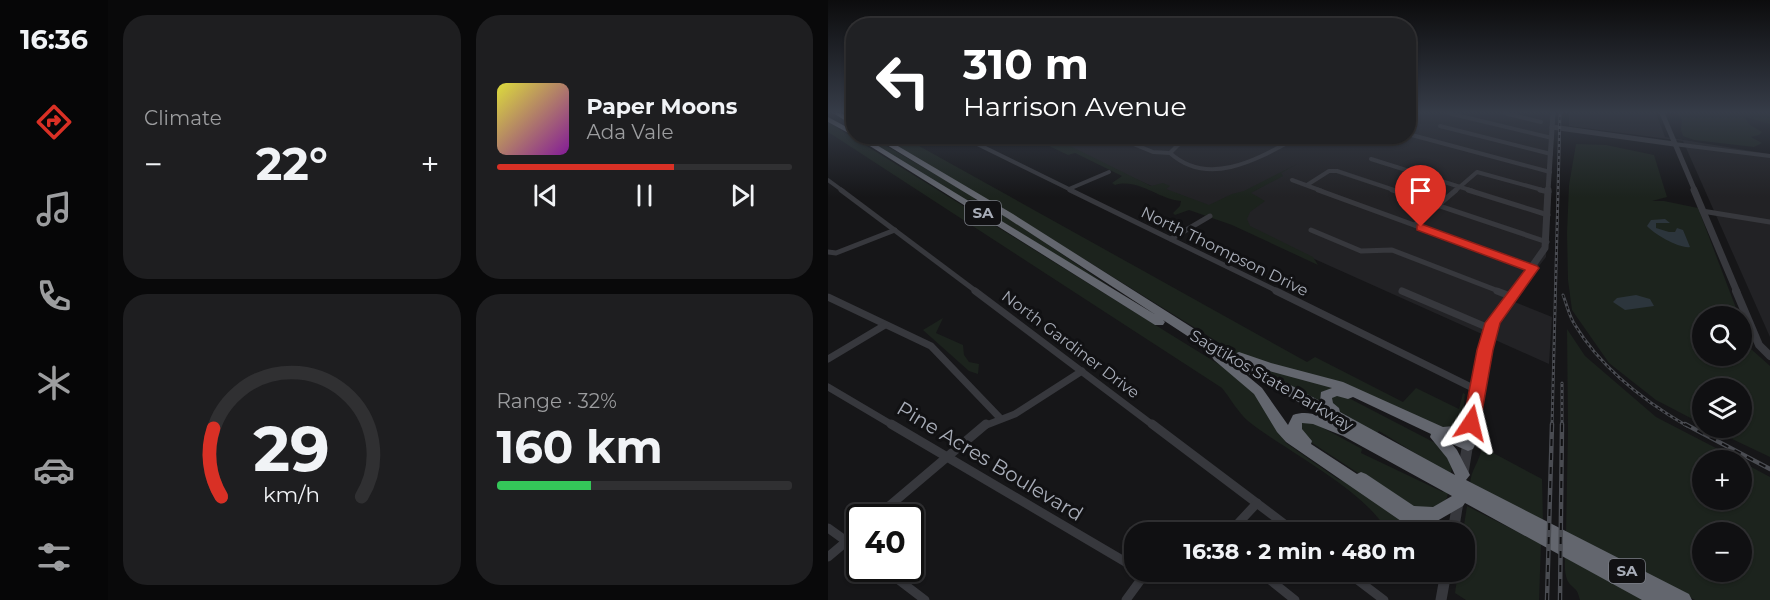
<!DOCTYPE html>
<meta charset="utf-8">
<style>
:root{--surface:#101012;--page:#1e1e20;--text:#f1f3f6;--muted:#9c9d9f;--line:#303032;--accent:#d93025}
body{margin:0;font-family:Montserrat,sans-serif;background:var(--page);color:var(--text);height:100vh;display:flex;flex-direction:column;font-size:22px;white-space:nowrap}
*{box-sizing:border-box;margin:0}
p{font-size:20px;color:var(--muted)}
.icon{flex:none;width:33px;height:33px;fill:none;stroke:currentColor;stroke-width:2;stroke-linecap:round;stroke-linejoin:round}
.map{position:relative;flex:1;overflow:hidden}
.drawer{display:flex;flex-direction:column;gap:15px;padding:15px;background:#09090a;width:720px}
.drawer>*{flex:none}
.hud{position:absolute;left:18px;top:18px;width:570px;height:126px;border-radius:24px;box-shadow:0 2px 4px #0004,0 0 0 2px var(--line);background:#202124;color:#fff;overflow:hidden}
.tools{position:absolute;left:864px;top:306px;display:grid;gap:12px}
.tools a{display:grid;place-items:center;width:60px;height:60px;border-radius:50%;background:var(--surface);box-shadow:0 2px 4px #0004,0 0 0 2px var(--line);font-size:30px}
.speed{position:absolute;left:18px;top:504px;display:flex;gap:12px;font-size:30px;font-weight:700;text-align:center}
.speed>*{display:grid;place-content:center;width:78px;height:78px;border-radius:50%;background:var(--surface);box-shadow:0 2px 4px #0004,0 0 0 2px var(--line);line-height:1}
.speed .limit{border:3px solid #111;border-radius:9px;background:#fff;color:#111}
.pin{position:absolute;display:grid;place-items:center;width:51px;height:51px;color:#fff;margin:-62px -26px;border-radius:50% 50% 50% 0;rotate:-45deg;box-shadow:0 0 6px #0007}
.pin .icon{rotate:45deg}
.me{position:absolute;width:66px;margin:-33px;rotate:10deg;stroke-linejoin:round;filter:drop-shadow(0 0 4px #0008)}
.turn{display:flex;align-items:center;gap:21px;height:126px;padding:0 18px;font-size:27px}
.turn .icon{width:78px;height:78px;stroke-width:2.5}
.turn b{display:block;font-size:42px;line-height:51px}
.big{font-size:45px;font-weight:700;line-height:1.1}
.drawer .tile{flex:1;display:flex;flex-direction:column;justify-content:center;gap:9px;min-width:0;padding:0 21px;border-radius:24px;background:var(--page)}
.drawer .dial{align-items:center;gap:0}
.dial svg{height:156px;overflow:visible;fill:none;stroke:var(--line);stroke-width:7;stroke-linecap:round;text-anchor:middle}
.dial text{fill:var(--text);stroke:none}
.song{display:flex;align-items:center;gap:18px}
.cover{width:72px;height:72px;border-radius:9px;background:linear-gradient(135deg,hsl(60 70% 55%),hsl(290 70% 35%))}
.played{height:6px;border-radius:3px;background:linear-gradient(90deg,var(--accent) 60%,var(--line) 60%)}
.keys{display:flex;justify-content:space-around;direction:ltr}
.heat{display:flex;justify-content:space-between;align-items:center;font-size:33px;direction:ltr}
.charge{height:9px;border-radius:4px;background:linear-gradient(90deg,#34c759 32%,var(--line) 0)}
.drawer .tiles{flex:1;display:grid;gap:15px;grid-template-columns:repeat(2,1fr)}
.trip{position:absolute;left:296px;top:522px;width:351px;height:60px;border-radius:24px;background:var(--surface);box-shadow:0 2px 4px #0004,0 0 0 2px var(--line);font-weight:700;line-height:60px;text-align:center}
main{display:flex;flex:1;min-height:0}
.menu{display:flex;flex-direction:column;width:108px;justify-content:space-around;align-items:center;background:#060607;color:var(--muted)}
.menu .icon{width:42px;height:42px}
.menu .on{color:var(--accent)}
.menu b{font-size:27px;color:var(--text)}
.map>svg:first-child{display:block}
.built{fill:#222225}
.green{fill:#1c231d;fill-rule:evenodd}
.water{fill:#2c353c}
.lines{fill:none;stroke-linecap:round;stroke-linejoin:round}
.minor-far3{stroke:#37383d;stroke-width:4}
.minor-far2{stroke:#37383d;stroke-width:5}
.minor-far1{stroke:#37383d;stroke-width:7}
.minor{stroke:#37383d;stroke-width:9}
.tertiary-far3{stroke:#37383d;stroke-width:5}
.tertiary-far2{stroke:#37383d;stroke-width:7}
.tertiary-far1{stroke:#37383d;stroke-width:8}
.tertiary{stroke:#37383d;stroke-width:11}
.motorway{fill:#63666e;fill-rule:evenodd}
.rail-far1-casing{stroke:#4a4c52;stroke-width:3}
.rail-casing{stroke:#4a4c52;stroke-width:4.5}
.rail-far1{stroke:#111113;stroke-width:1.5;stroke-dasharray:3;stroke-linecap:butt}
.rail{stroke:#111113;stroke-width:2;stroke-dasharray:7;stroke-linecap:butt}
.route{fill:#d93025;stroke:#8d1f18;stroke-width:1.5}
.labels{text-anchor:middle;stroke-width:6;stroke-linejoin:round;paint-order:stroke}
.shield{fill:#111113;stroke:#7b7e86;stroke-width:1.5}
.shield-label{font-size:15px;font-weight:bold;fill:#a8adb8}
.street-label{font-size:16px;fill:#a8adb8;stroke:#111113}
.near-street-label{font-size:20px;fill:#a8adb8;stroke:#111113}
</style>
<main>
<nav class="menu">
<b>16:36</b>
<svg class="icon on" aria-label="directions" viewBox="0 0 24 24"><path d="M12 3l9 9-9 9-9-9zM9 14v-3h6M13 9l2 2-2 2"/></svg>
<svg class="icon" aria-label="music" viewBox="0 0 24 24"><path d="M9 18V5l10-2v13"/><circle cx="6" cy="18" r="3"/><circle cx="16" cy="16" r="3"/></svg>
<svg class="icon" aria-label="phone" viewBox="0 0 24 24"><path d="M5 4h4l2 5-3 2q2 4 5 5l2-3 5 2v4C11 20 4 13 5 4z"/></svg>
<svg class="icon" aria-label="climate" viewBox="0 0 24 24"><path d="M12 3v18M4 7l16 10M4 17L20 7"/></svg>
<svg class="icon" aria-label="car" viewBox="0 0 24 24"><path d="M5 17H2v-5l4-1 3-4h7l3 4 3 1v5h-3M9 17h6M6 11h13"/><circle cx="7" cy="17" r="2"/><circle cx="17" cy="17" r="2"/></svg>
<svg class="icon" aria-label="filters" viewBox="0 0 24 24"><path d="M4 7h16M4 17h16"/><circle cx="9" cy="7" r="2"/><circle cx="15" cy="17" r="2"/></svg>
</nav>
<section class="drawer">
<div class="tiles">
<div class="tile"><p>Climate</p>
<div class="heat"><a>−</a><b class="big">22°</b><a>+</a></div>
</div>
<div class="tile">
<div class="song"><i class="cover"></i><div><b>Paper Moons</b><p>Ada Vale</p></div></div>
<div class="played"></div>
<div class="keys"><svg class="icon" aria-label="previous" viewBox="0 0 24 24"><path d="M18 5L8 12l10 7zM5 5v14"/></svg><svg class="icon" aria-label="pause" viewBox="0 0 24 24"><path d="M8 5v14M16 5v14"/></svg><svg class="icon" aria-label="next" viewBox="0 0 24 24"><path d="M6 5l10 7-10 7zM19 5v14"/></svg></div>
</div>
<div class="tile dial"><svg viewBox="0 0 100 80">
<path d="M14 69A42 42 0 1 1 86 69"/>
<path d="M14 69A42 42 0 0 1 10 34" stroke="#d93025"/>
<text x="50" y="56" font-size="32" font-weight="700">29</text>
<text x="50" y="72" font-size="11">km/h</text>
</svg></div>
<div class="tile"><p>Range · 32%</p><b class="big">160 km</b><div class="charge"></div></div>
</div>
</section>
<div class="map">
<svg width="942" height="600" viewBox="0 0 942 600">
<rect width="100%" height="100%" fill="#161618"/>
<g class="built">
<path d="M581,113h144l-7,144 -34,44 40,16 -3,47 -507,-227 366,-1z"/>
<path d="M741,113h87l9,24 105,17v183l-87,-196 -114,-15z"/>
</g>
<g class="green">
<path d="M848,113h94v11l-26,-7 6,8 12,7 -3,3 -8,2 11,6 -8,4 -60,-7 -11,-4 -2,-6 1,-10z"/>
<path d="M0,122l408,253 20,20 30,48 52,36 14,5 66,48h-30c-23,-42 -101,-80 -140,-111 -10,-9 -18,-23 -26,-33l-394,-256z"/>
<path d="M33,137h10l100,58 10,10 -11,-6 -5,2z"/>
<path d="M51,137h24l404,225 8,-5 88,45 13,-14 43,21 4,-16 2,1 -3,29 -13,7 -122,-52 -43,-9 -50,-17 -200,-124z"/>
<path d="M202,137c14,-1 25,9 38,8l83,41 12,-3 7,3 -4,3 43,16 23,-11 12,-3 53,-27 -16,9 2,3 -32,17 14,8 -15,11 -3,7 3,7 63,31 5,8 -86,-40 -43,-15 -14,5 -2,-2 7,-7 1,-5c-24,-2 -42,-23 -66,-16l-3,-2 10,-7 -47,-23 -7,2z"/>
<path d="M748,144l30,1 48,10 13,42 -15,4h12l34,7 41,108h-37v40h40v-33l9,26 19,17v91l-61,-29h33v-40h-40v36l-46,-24 -47,-37 -37,-53 -4,-30 -1,-47 2,-48z"/>
<path d="M157,206l10,7 5,-1 109,74 -2,1 -114,-71 -10,-8z"/>
<path d="M115,318l-7,15 27,12 1,10 5,7 10,2 -1,10 -9,-3 -46,-41z"/>
<path d="M739,329l18,27 71,61 83,43h-37v40h40v-38l28,15v123h-75l-129,-67 2,-103zM874,532h40v40h-40z"/>
<path d="M422,362l89,25 -17,6 -2,5 2,8 -31,-16z"/>
<path d="M513,394l100,52 11,21 -5,31 -9,10 -25,1 -113,-74 -2,-12 14,-1 50,27 -1,4 82,39 3,-20 -67,-41 -2,3 -48,-27 -2,-8z"/>
<path d="M654,447l60,32 1,43 -73,-38c1,-15 10,-23 12,-37z"/>
<path d="M639,506l74,38 -2,56h-73l-11,-7 3,-21h6l-1,-40z"/>
<path d="M737,557l80,43h-65c-3,-12 -4,-9 -11,-17 -5,-7 -4,-18 -4,-26z"/>
</g>
<g class="water">
<path d="M837,219l5,4h-14v5l13,4h6l2,-4 6,2 7,17c-10,2 -36,-13 -43,-21l4,-6z"/>
<path d="M808,295l14,4 4,7 -29,4 -12,-8 4,-4z"/>
</g>
<g class="lines">
<g class="minor-far3">
<path d="M620,113l104,25"/>
<path d="M676,113l37,9"/>
<path d="M612,126l111,28"/>
<path d="M580,134l142,38"/>
<path d="M133,136l112,55"/>
<path d="M286,136l39,16 17,1"/>
<path d="M846,144l96,12"/>
<path d="M342,153c40,36 91,4 130,-17"/>
<path d="M342,153l8,-8 21,-9"/>
<path d="M543,159l102,32"/>
<path d="M0,180l15,11"/>
<path d="M464,180l30,11"/>
<path d="M479,185l22,-14h8l60,20"/>
<path d="M241,189l40,-17"/>
<path d="M627,191l22,-19 69,19"/>
</g>
<g class="minor-far2">
<path d="M13,190l136,102"/>
<path d="M242,190l209,102"/>
<path d="M490,190l214,78"/>
<path d="M564,190l155,52"/>
<path d="M640,190l80,25"/>
<path d="M712,190l9,2"/>
<path d="M874,211l68,11"/>
<path d="M587,225l41,-35"/>
<path d="M483,230l50,21 31,-1 109,42"/>
<path d="M343,239l39,-23"/>
<path d="M0,252l8,1 59,-23"/>
<path d="M574,291l3,1"/>
</g>
<g class="minor-far1">
<path d="M147,291l179,135"/>
<path d="M448,291l201,99"/>
<path d="M574,291l89,38"/>
<path d="M669,291l13,5"/>
<path d="M0,297l103,49 69,72"/>
<path d="M0,359l57,-34"/>
<path d="M0,387l66,39"/>
<path d="M156,426l31,-12 67,-43"/>
</g>
<g class="minor">
<path d="M63,424l243,143"/>
<path d="M324,424l143,108"/>
<path d="M47,518l111,-94"/>
<path d="M0,528l32,23"/>
<path d="M402,532l27,-29"/>
<path d="M0,557l32,-27"/>
<path d="M55,568l42,32"/>
<path d="M432,572l35,28"/>
<path d="M519,572l37,28"/>
<path d="M298,600l19,-26 -4,-2"/>
</g>
<g class="tertiary-far3">
<path d="M834,113l33,78"/>
<path d="M724,127l122,17"/>
<path d="M720,191l5,-78"/>
</g>
<g class="tertiary-far2">
<path d="M866,190l43,102"/>
<path d="M686,292l31,-44 3,-58"/>
</g>
<g class="tertiary-far1">
<path d="M908,291l23,54 11,11"/>
<path d="M643,426l21,-101 23,-34"/>
</g>
<g class="tertiary">
<path d="M635,473l8,-49"/>
<path d="M625,532l5,-30"/>
<path d="M613,600l5,-28"/>
</g>
<g class="motorway">
<path d="M5,113h8l13,8v5z"/>
<path d="M0,117l26,14v5l-26,-14z"/>
<path d="M26,136h8l294,179 -149,-97 -135,-82h9l132,78 221,140 5,-2 32,11 72,19 100,45 11,-1 17,-8 5,1 2,4 -2,4 -15,8 12,6 2,4 -2,4 -5,2 -16,-7 5,6 13,25 -4,5 223,114 3,6h-50l-177,-97 -2,3 -26,15 9,5 2,6h-31l-131,-90 -9,-10 -23,-38 -40,-34 -2,-3 3,-3 -52,-34 2,2 -2,3h-8zM410,368l94,53c-13,-6 -25,-11 -39,-6l-5,10 -26,-37zM431,368l10,3 63,17 -11,4 -1,9zM509,396l11,3 5,-2 78,37 -1,3 17,21 8,17 -115,-63 -1,-4 -6,-5 -1,-5zM474,423l11,1 30,12 109,60 -19,11 -19,-1 -48,-32 -5,-2 -4,2 -46,-30 1,-3 -10,-12z"/>
<path d="M608,572h18l1,1 -3,6 -6,3 -6,-3z"/>
</g>
<g class="rail-far1-casing">
<g id="rail-far1">
<path d="M735,295c4,10 6,21 12,30 26,43 69,76 112,101"/>
<path d="M724,426l8,-313"/>
<path d="M734,426v-43"/>
</g>
</g>
<g class="rail-casing">
<g id="rail">
<path d="M857,424l85,45"/>
<path d="M719,600l5,-176"/>
<path d="M732,600l2,-176"/>
</g>
</g>
<use href="#rail-far1" class="rail-far1"/>
<use href="#rail" class="rail"/>
</g>
<linearGradient id="sky" x2="0" y2="1"><stop stop-color="#0c0c0d"/><stop offset="0.57" stop-color="#363c48"/><stop offset="1" stop-color="#363c48" stop-opacity="0"/></linearGradient>
<rect width="942" height="197" fill="url(#sky)"/>
<path class="route" d="M593,224l116,42 2,2 -39,55 -7,27 -13,73 -2,5 -7,2 -6,-2 -2,-5 14,-73 8,-27 40,-53 -108,-40v-5z"/>
<g class="labels">
<g class="shield">
<rect x="137" y="201" width="36" height="24" rx="4.5"/>
<rect x="781" y="559" width="36" height="24" rx="4.5"/>
</g>
<g class="shield-label">
<text x="155" y="218">SA</text>
<text x="799" y="576">SA</text>
</g>
<g class="street-label">
<text transform="translate(397 251) rotate(26)" y="6">North Thompson Drive</text>
<text transform="translate(243 344) rotate(37)" y="6">North Gardiner Drive</text>
<text transform="translate(444 380) rotate(30)" y="6">Sagtikos State Parkway</text>
</g>
<g class="near-street-label">
<text transform="translate(162 461) rotate(31)" y="7">Pine Acres Boulevard</text>
</g>
</g>
</svg>
<div class="tools">
<a><svg class="icon" aria-label="search" viewBox="0 0 24 24"><circle cx="10" cy="10" r="6"/><path d="M15 15l6 6"/></svg></a>
<a><svg class="icon" aria-label="layers" viewBox="0 0 24 24"><path d="M12 4l9 5-9 5-9-5zM3 14l9 5 9-5"/></svg></a>
<a>+</a>
<a>−</a>
</div>
<div class="speed"><div class="limit">40</div></div>
<div class="pin" style="left:593px;top:227px;background:#d93025"><svg class="icon" aria-label="arrive" viewBox="0 0 24 24"><path d="M6 21V4h12l-3 4 3 4H6"/></svg></div>
<svg class="me" style="left:643px;top:423px" viewBox="-20 -20 40 40"><path d="M0-17L14 15 0 8-14 15z" fill="#d93025" stroke="#fff" stroke-width="4"/></svg>
<div class="trip">16:38 · 2 min · 480 m</div>
<div class="hud">
<div class="turn"><svg class="icon" aria-label="left" viewBox="0 0 24 24"><path d="M17 20v-9H6M10 6l-5 5 5 5"/></svg><div><b>310 m</b>Harrison Avenue</div></div>
</div>
</div>
</main>
